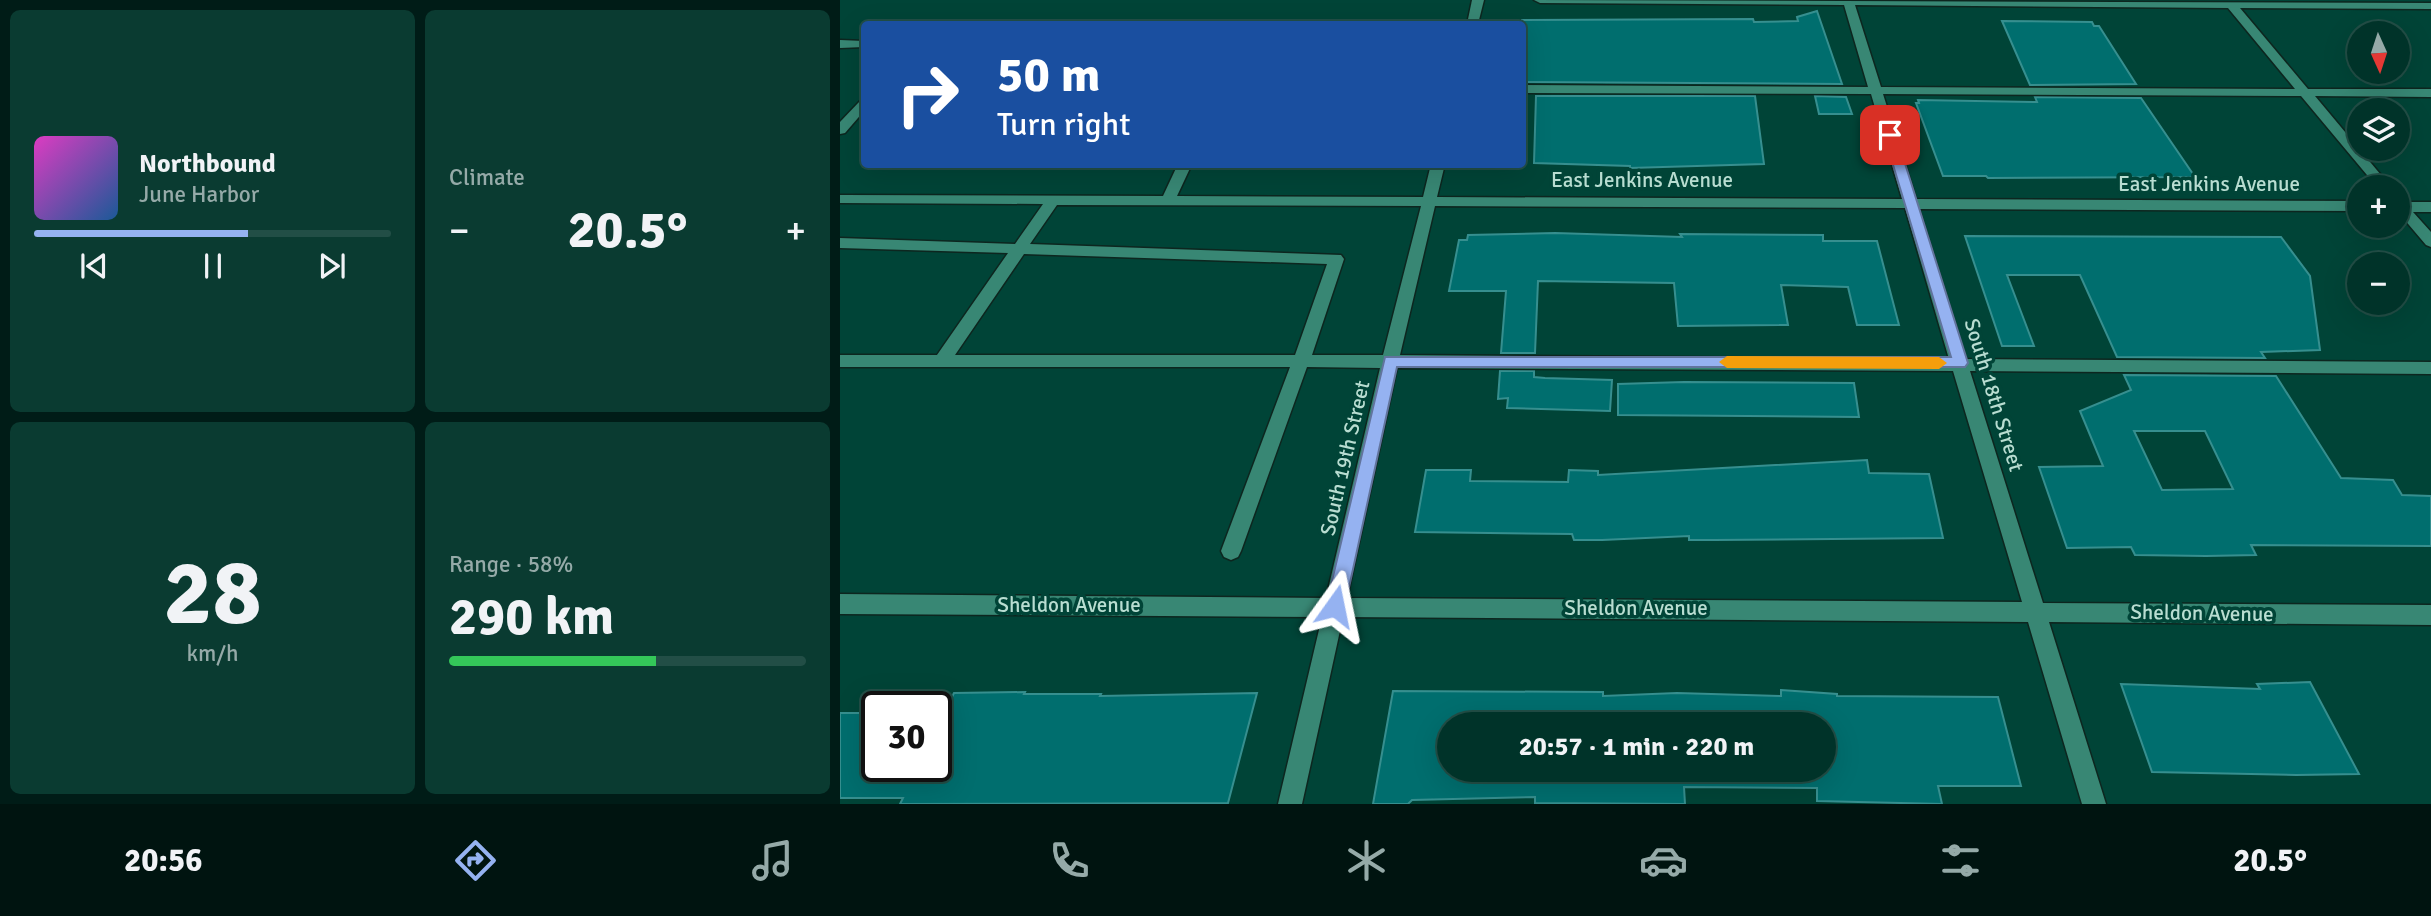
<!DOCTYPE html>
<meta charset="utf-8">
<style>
:root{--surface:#003329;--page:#0a3b31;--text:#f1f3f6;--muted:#95aaa8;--line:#224e46;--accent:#95b2f1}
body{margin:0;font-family:Signika,sans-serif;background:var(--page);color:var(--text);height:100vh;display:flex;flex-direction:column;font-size:26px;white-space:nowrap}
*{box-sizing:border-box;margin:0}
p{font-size:23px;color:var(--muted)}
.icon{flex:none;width:38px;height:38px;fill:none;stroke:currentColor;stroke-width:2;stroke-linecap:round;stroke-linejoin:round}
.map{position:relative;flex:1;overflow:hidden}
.details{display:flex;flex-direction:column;gap:10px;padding:10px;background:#001c17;width:840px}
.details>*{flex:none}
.hud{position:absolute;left:21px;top:21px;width:665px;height:147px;border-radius:7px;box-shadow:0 7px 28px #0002,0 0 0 2px var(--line);background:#1a4fa0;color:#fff;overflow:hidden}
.needle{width:46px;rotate:177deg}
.fabs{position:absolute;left:1507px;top:21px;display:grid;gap:14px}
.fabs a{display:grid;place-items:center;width:63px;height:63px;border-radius:50%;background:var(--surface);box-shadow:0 7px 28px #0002,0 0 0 2px var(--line);font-size:35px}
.speed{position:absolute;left:21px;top:691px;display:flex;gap:14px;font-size:35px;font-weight:700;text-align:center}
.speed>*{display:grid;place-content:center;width:91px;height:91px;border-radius:50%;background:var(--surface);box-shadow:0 7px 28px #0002,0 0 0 2px var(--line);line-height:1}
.speed .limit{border:4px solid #111;border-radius:10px;background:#fff;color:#111}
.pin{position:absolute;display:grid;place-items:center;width:60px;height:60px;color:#fff;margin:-30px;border-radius:14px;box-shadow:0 4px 10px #0006}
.me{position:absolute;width:77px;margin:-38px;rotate:12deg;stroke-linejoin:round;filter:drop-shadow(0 0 5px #0008)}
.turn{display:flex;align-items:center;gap:24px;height:147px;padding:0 21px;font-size:32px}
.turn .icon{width:91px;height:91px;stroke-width:2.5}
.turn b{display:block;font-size:49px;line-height:60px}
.big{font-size:52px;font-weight:700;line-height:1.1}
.details .card{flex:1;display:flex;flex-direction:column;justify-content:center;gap:10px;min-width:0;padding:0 24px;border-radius:10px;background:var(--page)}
.details .dial{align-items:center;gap:0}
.dial b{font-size:91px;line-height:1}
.song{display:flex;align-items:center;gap:21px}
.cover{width:84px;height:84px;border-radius:10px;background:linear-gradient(135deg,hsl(310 70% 55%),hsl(210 70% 35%))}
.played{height:7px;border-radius:4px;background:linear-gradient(90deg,var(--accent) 60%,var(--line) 60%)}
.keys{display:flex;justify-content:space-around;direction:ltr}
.heat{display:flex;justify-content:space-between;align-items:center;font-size:38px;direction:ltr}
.charge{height:10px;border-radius:5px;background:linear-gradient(90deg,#34c759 58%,var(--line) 0)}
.details .tiles{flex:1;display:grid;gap:10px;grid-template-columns:repeat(2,1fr)}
.trip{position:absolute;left:597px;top:712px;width:399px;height:70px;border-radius:35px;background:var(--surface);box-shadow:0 7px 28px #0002,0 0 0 2px var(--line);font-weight:700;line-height:70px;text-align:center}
.tabs{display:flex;height:112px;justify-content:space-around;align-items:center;background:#001410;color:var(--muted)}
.tabs .icon{width:49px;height:49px}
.tabs .active{color:var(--accent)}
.tabs b{font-size:32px;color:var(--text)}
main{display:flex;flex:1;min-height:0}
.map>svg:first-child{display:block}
.building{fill:#006e6e;stroke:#368f8f;stroke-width:2;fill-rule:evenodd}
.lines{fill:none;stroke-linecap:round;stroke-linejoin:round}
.minor-casing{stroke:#0d261f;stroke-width:3}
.minor{fill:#388774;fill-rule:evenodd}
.route{fill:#95b2f1;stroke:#61749d;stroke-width:2}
.slow{fill:#f59e0b}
.labels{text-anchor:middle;stroke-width:7;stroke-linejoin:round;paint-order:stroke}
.street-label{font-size:21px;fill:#b8ddd1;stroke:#004437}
</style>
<main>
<section class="details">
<div class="tiles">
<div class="card">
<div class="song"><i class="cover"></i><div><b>Northbound</b><p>June Harbor</p></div></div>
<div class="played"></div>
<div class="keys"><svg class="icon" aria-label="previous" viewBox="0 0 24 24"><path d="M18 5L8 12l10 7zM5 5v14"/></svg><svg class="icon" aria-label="pause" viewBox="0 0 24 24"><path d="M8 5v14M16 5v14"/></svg><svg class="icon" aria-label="next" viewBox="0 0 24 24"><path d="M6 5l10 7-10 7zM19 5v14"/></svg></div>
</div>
<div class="card"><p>Climate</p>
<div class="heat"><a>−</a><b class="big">20.5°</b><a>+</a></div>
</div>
<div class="card dial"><b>28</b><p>km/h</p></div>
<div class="card"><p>Range · 58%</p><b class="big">290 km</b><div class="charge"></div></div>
</div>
</section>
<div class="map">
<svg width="1591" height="804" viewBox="0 0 1591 804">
<rect width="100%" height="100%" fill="#004437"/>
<g class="building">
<path d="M977,11l25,73 -320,-2v-62l231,-1 1,3 44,-1 -1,-4z"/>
<path d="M1162,21l90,1 2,4h5l37,58 -106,1z"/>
<path d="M696,96h219l9,68 -134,4v-2l-96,-3z"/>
<path d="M975,96l31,1 6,17h-33z"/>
<path d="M1195,97l106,1 54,79 -207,1 -2,-2h-43l-27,-73h3l-1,-3 119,2z"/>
<path d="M715,233l127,4 -2,-3 143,1v6h54l22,84h-42l-9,-38 -67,-2 7,40 -110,1 -4,-43 -136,-2 -3,72h-34l5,-62h-57l10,-51h8l1,-5z"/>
<path d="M1125,236l316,1 29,39 10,74 -59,2 4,6 -148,-1 -37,-82h-73l27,71h-32z"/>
<path d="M660,371h34v6l11,1 67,2 -2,31 -103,-3 1,-10 -10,1z"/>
<path d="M1284,375l152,1 65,102 52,2 9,15 29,1v50l-180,-1 5,10 -50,1 -71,-1 -4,-8 -64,1 -28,-81 64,-1 -23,-55 51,-21zM1294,431h71l28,58 -71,1z"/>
<path d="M844,382l170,1 5,34 -241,-2v-31z"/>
<path d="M1027,460l2,13 60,1 14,64 -229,2h-25v-4l-87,4h-28l-2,-6 -157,-2 11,-62h45l-1,11 98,1 1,-12 29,1v4z"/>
<path d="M1470,682l49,92 -63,1 -144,-3 -31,-88 139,5 -3,-5z"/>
<path d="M941,690l56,4v2l161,1 23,89h-83l4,18 -125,-3v-13l-133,-1 1,17 -150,-1v-6l-123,3 -4,4h-35l20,-113 210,1v4l74,-3 104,3zM609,724h375v46h-375z"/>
<path d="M185,692l-1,2h77l-1,2 157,-3 -29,110 -328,1 3,-6h-63v-85h37v53h59v-37l18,-36z"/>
</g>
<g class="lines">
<g class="minor-casing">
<g id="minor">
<path d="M632,0h12l-6,24h-11z"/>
<path d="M694,0l897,3v6l-191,-1 68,81h123v8l-116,-1 76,91h-14l-76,-91 -418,-2 33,105 443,2v10l-440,-2 47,150 465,3v12l-461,-3 73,232 388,2v20l-382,-3 57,182h-24l-54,-182 -685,-5 -41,187h-24l44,-187 -482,-3v-20l486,4 54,-230 -73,-1 -66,184 -3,6 -7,3 -7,-3 -3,-6 69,-184h-450v-12h97l71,-102 -168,-5v-10l175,6 28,-40 -203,-1v-8l323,1 15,-32h14l-15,32 246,1 8,-33h14l-8,33 465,2 -31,-105 -349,-1v-8l346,2 -24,-82 -304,-2zM1015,5l373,3 67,81 -414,-2zM217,205l364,1 -38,149h-71l32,-96 -3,-4 -311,-11zM595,206l470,2 44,151 -549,-4zM184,254l303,10 -32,91h-340zM557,368l556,3 69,231 -675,-4z"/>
<path d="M0,40l24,1v6l-24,1z"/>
<path d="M24,100v11l-19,22 -5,1v-12l20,-21z"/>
<path d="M1558,198l7,4h26v10h-18l18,20v15l-5,-2 -28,-33z"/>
</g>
</g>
<use href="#minor" class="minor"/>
</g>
<path class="route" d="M1050,131l6,4 72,228 -3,4h-568l-52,239 -3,6 -7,3 -6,-3 -3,-6 59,-249h566l-67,-222z"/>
<path class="slow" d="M887,356l212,1 8,6 -8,6 -212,-1 -8,-6z"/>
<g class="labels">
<g class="street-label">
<text x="802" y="187">East Jenkins Avenue</text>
<text x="1369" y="191">East Jenkins Avenue</text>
<text transform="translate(1154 395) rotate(73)" y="7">South 18th Street</text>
<text transform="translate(505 458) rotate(-77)" y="7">South 19th Street</text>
<text x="229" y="612">Sheldon Avenue</text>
<text x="796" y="615">Sheldon Avenue</text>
<text transform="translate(1362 613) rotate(1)" y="7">Sheldon Avenue</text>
</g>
</g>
</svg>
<div class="fabs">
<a><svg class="needle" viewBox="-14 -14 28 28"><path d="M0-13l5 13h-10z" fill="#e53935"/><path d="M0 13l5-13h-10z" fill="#95aaa8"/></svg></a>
<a><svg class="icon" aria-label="layers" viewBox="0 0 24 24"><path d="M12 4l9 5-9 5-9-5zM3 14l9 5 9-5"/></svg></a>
<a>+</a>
<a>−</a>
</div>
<div class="speed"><div class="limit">30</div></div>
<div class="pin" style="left:1050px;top:135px;background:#d93025"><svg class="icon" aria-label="arrive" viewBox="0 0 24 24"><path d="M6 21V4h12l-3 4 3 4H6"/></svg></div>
<svg class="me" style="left:495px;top:606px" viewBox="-20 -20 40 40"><path d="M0-17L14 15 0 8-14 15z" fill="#95b2f1" stroke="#fff" stroke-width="4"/></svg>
<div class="trip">20:57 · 1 min · 220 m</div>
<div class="hud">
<div class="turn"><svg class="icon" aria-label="right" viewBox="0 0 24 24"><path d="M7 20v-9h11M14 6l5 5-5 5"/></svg><div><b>50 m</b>Turn right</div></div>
</div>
</div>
</main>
<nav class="tabs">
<b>20:56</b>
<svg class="icon active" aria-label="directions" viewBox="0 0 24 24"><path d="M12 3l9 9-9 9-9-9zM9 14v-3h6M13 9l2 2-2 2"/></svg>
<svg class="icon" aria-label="music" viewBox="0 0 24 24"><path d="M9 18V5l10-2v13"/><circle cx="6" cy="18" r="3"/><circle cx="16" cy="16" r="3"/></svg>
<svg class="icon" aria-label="phone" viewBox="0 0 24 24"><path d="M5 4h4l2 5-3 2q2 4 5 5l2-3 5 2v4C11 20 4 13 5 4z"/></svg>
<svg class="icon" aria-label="climate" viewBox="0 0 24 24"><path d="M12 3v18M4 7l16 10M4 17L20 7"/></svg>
<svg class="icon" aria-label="car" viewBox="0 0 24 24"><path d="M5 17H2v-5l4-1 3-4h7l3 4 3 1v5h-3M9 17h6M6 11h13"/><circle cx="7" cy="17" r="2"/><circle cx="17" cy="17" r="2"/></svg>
<svg class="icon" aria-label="filters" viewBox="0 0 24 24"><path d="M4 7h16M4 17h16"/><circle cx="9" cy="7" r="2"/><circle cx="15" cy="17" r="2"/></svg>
<b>20.5°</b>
</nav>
